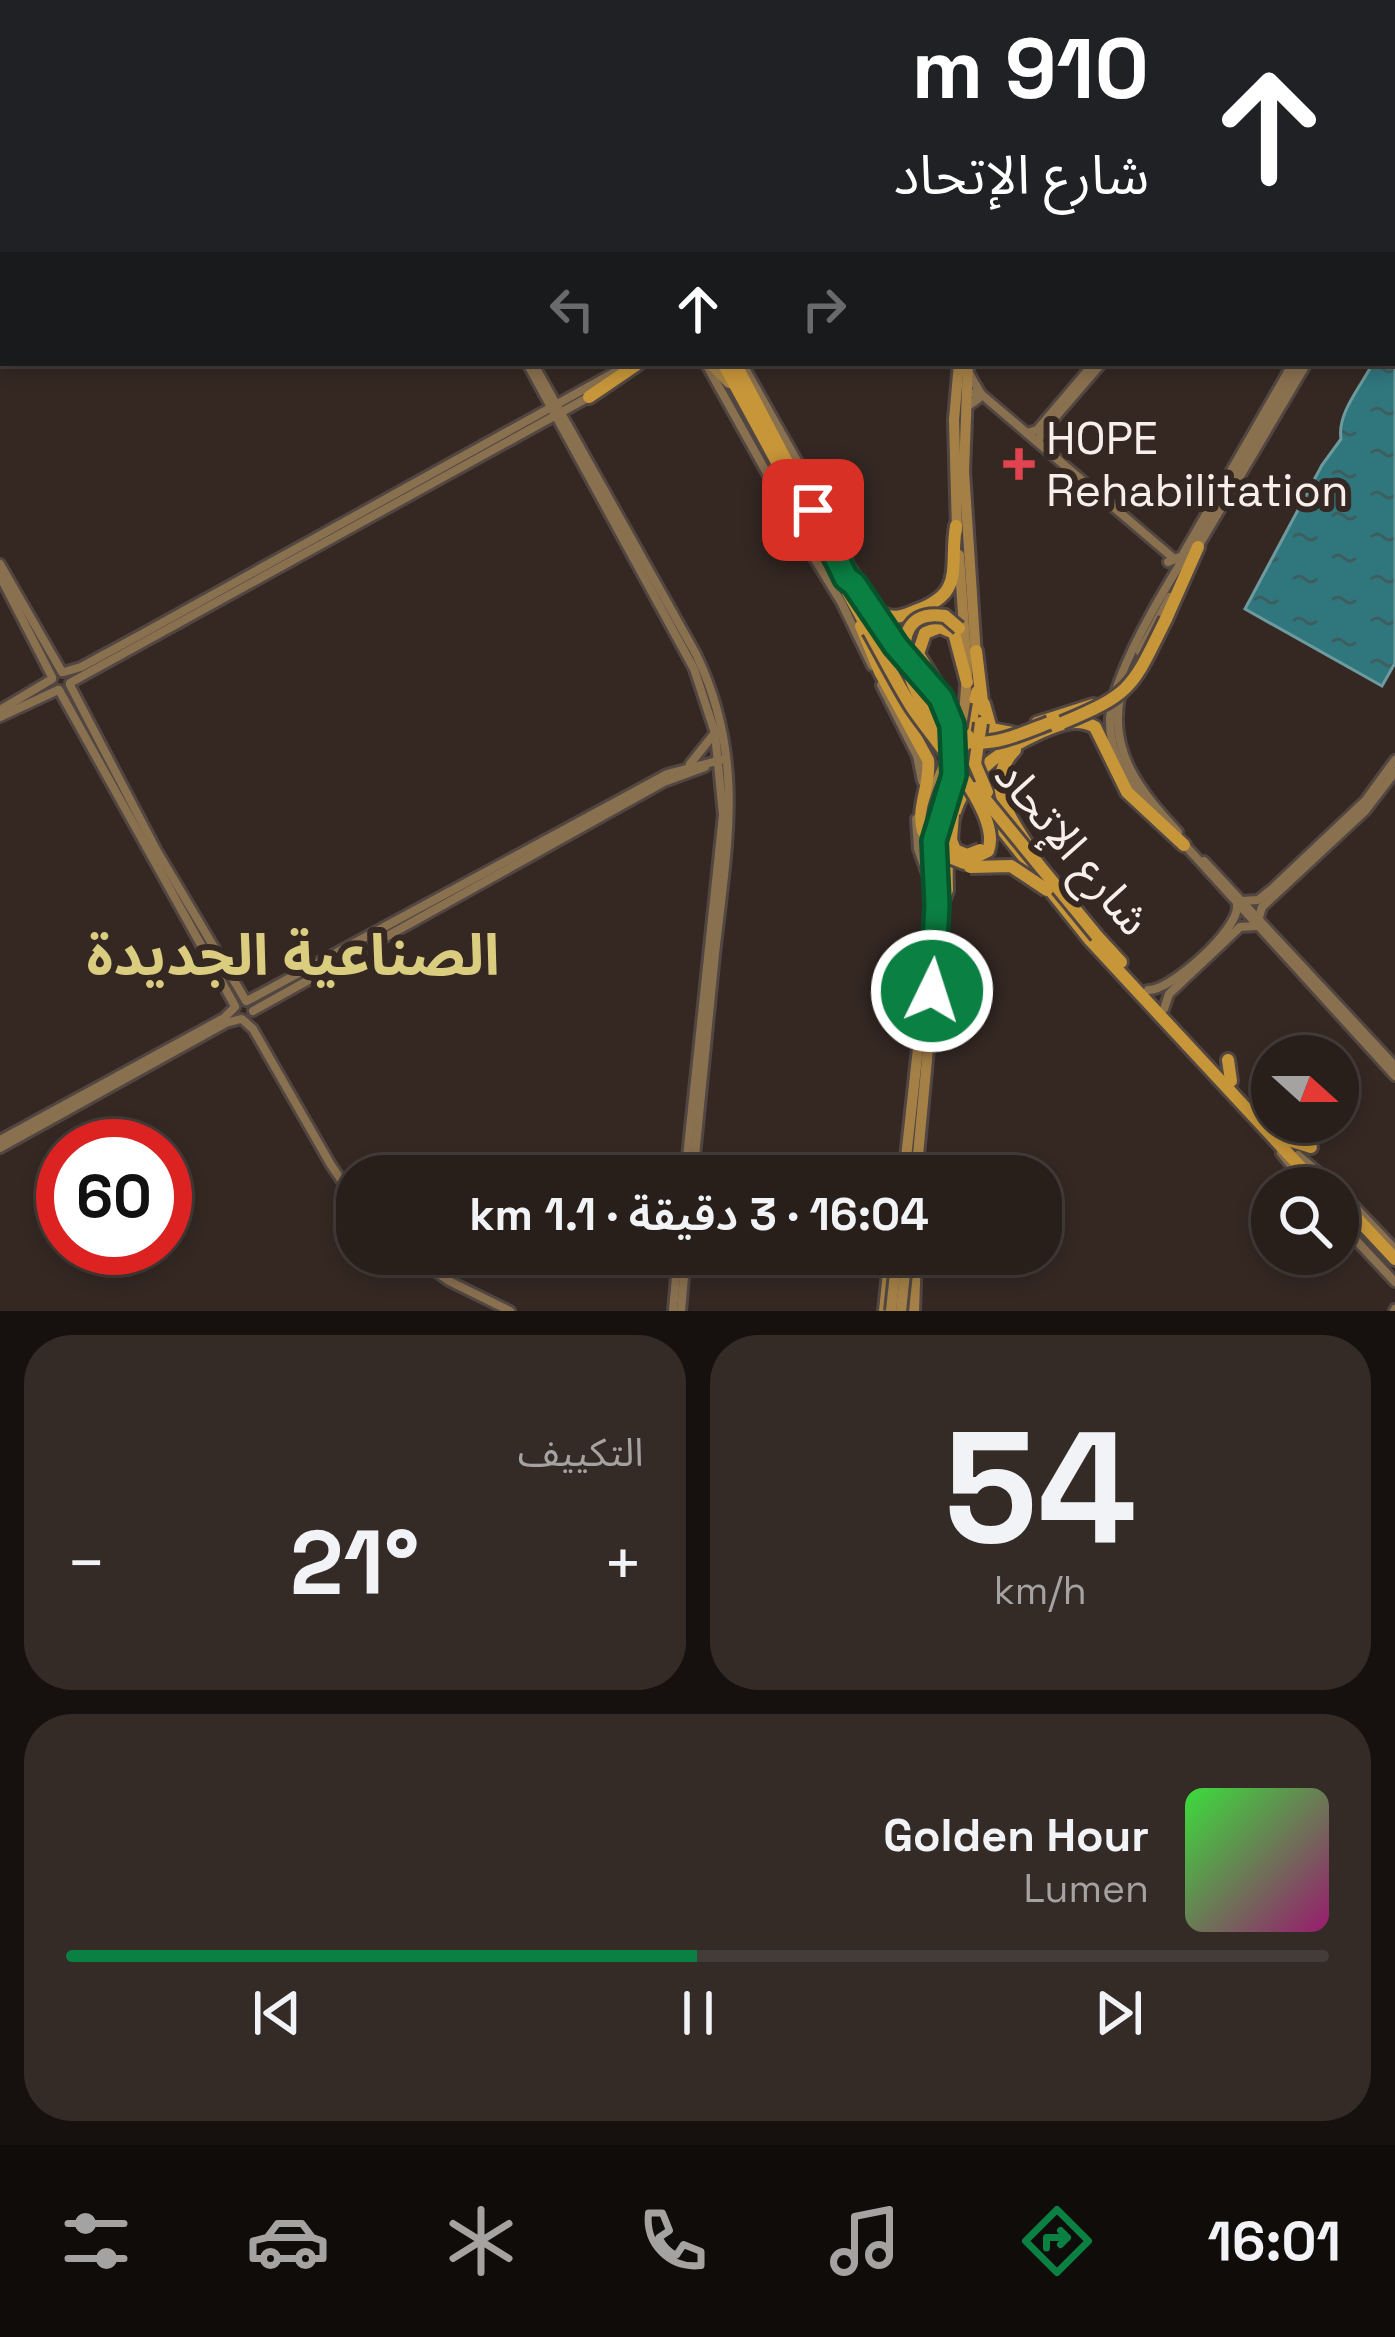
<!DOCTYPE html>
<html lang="ar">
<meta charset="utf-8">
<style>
:root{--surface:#281e1a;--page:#342b27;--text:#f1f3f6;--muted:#a5a2a2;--line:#443c39;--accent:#0b8043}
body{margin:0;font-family:"Space Grotesk","Noto Sans Arabic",sans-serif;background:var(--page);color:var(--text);direction:rtl;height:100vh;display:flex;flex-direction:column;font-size:45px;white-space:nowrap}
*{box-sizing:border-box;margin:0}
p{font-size:39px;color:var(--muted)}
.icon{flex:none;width:66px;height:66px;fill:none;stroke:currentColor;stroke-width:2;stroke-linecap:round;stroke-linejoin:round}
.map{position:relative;height:1311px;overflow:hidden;direction:ltr}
.side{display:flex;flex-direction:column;gap:24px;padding:24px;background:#16100e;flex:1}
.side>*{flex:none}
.banner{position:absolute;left:0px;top:0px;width:1395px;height:366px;box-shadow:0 6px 18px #0003,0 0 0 3px var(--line);direction:rtl;background:#202124;color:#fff;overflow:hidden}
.needle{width:78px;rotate:111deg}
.fabs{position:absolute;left:1251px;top:1035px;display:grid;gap:24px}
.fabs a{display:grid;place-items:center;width:108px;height:108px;border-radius:50%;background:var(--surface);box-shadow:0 6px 18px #0003,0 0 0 3px var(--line);font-size:60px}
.speed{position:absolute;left:36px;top:1119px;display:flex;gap:24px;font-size:60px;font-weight:700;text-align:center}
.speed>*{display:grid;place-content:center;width:156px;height:156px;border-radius:50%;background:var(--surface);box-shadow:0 6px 18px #0003,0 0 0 3px var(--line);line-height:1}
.speed .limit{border:18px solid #d22;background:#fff;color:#111}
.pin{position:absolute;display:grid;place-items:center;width:102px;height:102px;color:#fff;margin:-51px;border-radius:24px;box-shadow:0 6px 18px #0006}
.me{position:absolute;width:132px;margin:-66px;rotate:4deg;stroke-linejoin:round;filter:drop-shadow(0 0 9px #0008)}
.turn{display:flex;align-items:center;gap:42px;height:252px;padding:0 48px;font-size:54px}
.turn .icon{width:156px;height:156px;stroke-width:2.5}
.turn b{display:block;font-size:84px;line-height:102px}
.lanes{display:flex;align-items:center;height:114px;padding:0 48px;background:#0003;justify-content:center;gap:60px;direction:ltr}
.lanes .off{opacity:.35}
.big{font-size:90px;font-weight:600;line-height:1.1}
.side .widget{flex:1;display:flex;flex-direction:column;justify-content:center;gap:18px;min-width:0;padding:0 42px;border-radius:48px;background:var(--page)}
.side .dial{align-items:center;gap:0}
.dial b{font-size:156px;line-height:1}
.song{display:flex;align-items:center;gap:36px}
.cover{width:144px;height:144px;border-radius:18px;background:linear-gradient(135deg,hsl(120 70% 55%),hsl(320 70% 35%))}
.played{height:12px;border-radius:6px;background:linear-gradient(90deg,var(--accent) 50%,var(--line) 50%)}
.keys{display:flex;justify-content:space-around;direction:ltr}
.heat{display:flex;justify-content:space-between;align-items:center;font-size:66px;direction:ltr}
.side .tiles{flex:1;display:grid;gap:24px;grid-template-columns:1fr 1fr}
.widget:last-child{grid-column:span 2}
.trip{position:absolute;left:336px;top:1155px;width:726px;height:120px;border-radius:48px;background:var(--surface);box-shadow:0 6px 18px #0003,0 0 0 3px var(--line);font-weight:600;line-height:120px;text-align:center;direction:rtl}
.menu{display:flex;height:192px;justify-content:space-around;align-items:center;background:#100c0a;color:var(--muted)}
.menu .icon{width:84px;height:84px}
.menu .selected{color:var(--accent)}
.menu b{font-size:54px;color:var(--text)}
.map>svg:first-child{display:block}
.water{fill:url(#water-ripples);stroke:#6c9a9e;stroke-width:3}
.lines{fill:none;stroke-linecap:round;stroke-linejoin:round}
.secondary-casing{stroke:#514642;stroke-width:14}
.primary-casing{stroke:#514642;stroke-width:16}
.highway-casing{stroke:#514642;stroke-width:18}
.secondary{stroke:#89704f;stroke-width:8}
.primary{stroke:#a48046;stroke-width:10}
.highway{stroke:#c79639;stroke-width:12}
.primary-bridge-casing{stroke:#514642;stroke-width:16;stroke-linecap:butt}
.highway-bridge-casing{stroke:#514642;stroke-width:18;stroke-linecap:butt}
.primary-bridge{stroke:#a48046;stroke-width:10}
.highway-bridge{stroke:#c79639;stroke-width:12}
.route-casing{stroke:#07532c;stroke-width:30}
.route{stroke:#0b8043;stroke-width:21}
.health-dot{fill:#e0444e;stroke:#352823;stroke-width:4.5}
.labels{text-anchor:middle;stroke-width:12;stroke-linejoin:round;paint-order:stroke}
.poi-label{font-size:45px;fill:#f8efeb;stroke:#352823;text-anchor:start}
.street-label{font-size:45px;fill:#f8efeb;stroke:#352823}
.district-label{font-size:57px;font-weight:bold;fill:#dacd7f;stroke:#352823}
</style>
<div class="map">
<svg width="1395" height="1311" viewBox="0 0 1395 1311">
<defs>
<pattern id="water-ripples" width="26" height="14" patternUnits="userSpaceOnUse" patternTransform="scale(3)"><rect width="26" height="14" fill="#30767d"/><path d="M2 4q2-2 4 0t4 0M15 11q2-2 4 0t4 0" fill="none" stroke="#3e5d5f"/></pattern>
</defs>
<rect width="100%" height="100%" fill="#352823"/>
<path class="water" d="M1395,321v342l-13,23 -137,-77 77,-144 19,-26c-4,-26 19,-51 32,-76h19z"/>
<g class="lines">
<g class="secondary-casing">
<g id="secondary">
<path d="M330,0l2,3"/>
<path d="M337,0l2,3"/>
<path d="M508,0l1,3"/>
<path d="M543,0l1,3"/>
<path d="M658,0l2,3"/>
<path d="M665,0l1,3"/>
<path d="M1349,0l4,3"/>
<path d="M1315,1l4,-1"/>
<path d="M172,3l4,-3"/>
<path d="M925,3l2,-3"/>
<path d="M932,3l2,-3"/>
<path d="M1367,3l1,-3"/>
<path d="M1392,83l3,4"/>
<path d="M1392,104l3,5"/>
<path d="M0,156l3,-3"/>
<path d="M1392,177l3,-6"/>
<path d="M1392,195l3,-5"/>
<path d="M1392,214l3,-6"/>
<path d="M1392,223l3,-5"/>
<path d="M527,363l167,306 21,64 8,82 -38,361"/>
<path d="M533,363l163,291c50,103 31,191 19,300 -7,74 -15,148 -22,222"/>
<path d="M742,363l63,112 4,20"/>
<path d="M706,364l92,165"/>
<path d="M969,373l12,21 191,163"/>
<path d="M968,406l10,-7 -4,-6 7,1"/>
<path d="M1027,433l10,-3 57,-67"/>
<path d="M1038,442l3,-8 61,-71"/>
<path d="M820,513l28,49"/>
<path d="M1198,547l109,-184"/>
<path d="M808,548l33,54 31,64"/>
<path d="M1168,562l14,-6 111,-193"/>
<path d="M0,564l62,108"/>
<path d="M0,576l52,101"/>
<path d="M1140,652l30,-55"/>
<path d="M64,672l17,-5 59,-32 484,-268"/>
<path d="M70,683l519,-286"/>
<path d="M70,685l87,166 89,150"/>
<path d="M881,685l36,71 5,25"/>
<path d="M59,690l176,316"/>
<path d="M1121,693c-14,58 20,99 57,139"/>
<path d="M0,710l52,-31"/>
<path d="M0,717l58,-27"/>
<path d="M690,764l24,-30"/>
<path d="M1144,801c-20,-23 -35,-51 -34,-83 3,-58 93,-190 126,-243 23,-37 43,-75 64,-112"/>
<path d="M916,819l2,30 9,25"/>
<path d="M1183,843l212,233"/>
<path d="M1204,861l191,205"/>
<path d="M1242,901l16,-1 15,-12 92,-87 30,-41"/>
<path d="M1259,917l3,-10 103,-96 30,-39"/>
<path d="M1148,990c23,1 91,-61 89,-84"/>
<path d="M247,1001l420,-227 54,-14"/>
<path d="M1164,1009l5,-15 71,-67 16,-1"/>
<path d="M253,1011l411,-229 41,-15"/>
<path d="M243,1020l10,9 78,136 26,38"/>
<path d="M0,1140l224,-122 11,-11"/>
<path d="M0,1148l226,-125 15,-4"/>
<path d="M1281,1153l28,35"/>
<path d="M1298,1155l39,33"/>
<path d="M1338,1189l57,60"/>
<path d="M1338,1221l57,61"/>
<path d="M411,1254l38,27 61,30"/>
<path d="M673,1311l5,-57"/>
<path d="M681,1311l5,-57"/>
<path d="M1394,1311l1,-2"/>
</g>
</g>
<g class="primary-casing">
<g id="primary">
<path d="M1125,3l2,-3"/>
<path d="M1141,3l1,-3"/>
<path d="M1152,3l2,-3"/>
<path d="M709,363l20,20"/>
<path d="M968,363l-4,108 12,186"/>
<path d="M957,531l-3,-111 5,-57"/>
<path d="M959,555l8,117 -2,30"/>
<path d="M926,807l24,-55"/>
<path d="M923,825l8,71"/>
<path d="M942,850l6,-37 24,-78"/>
<path d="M940,940l4,-47"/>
<path d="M904,1176l26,-237"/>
<path d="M916,1176l20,-212"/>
<path d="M884,1311l6,-57"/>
<path d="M914,1311l2,-57"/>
</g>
</g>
<g class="highway-casing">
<g id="highway">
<path d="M521,0l2,3"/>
<path d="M534,0l2,3"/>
<path d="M723,363l146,268"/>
<path d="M735,363l85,162"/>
<path d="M589,397l50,-34"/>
<path d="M793,505l16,35 1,10"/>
<path d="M836,558l12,9 31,45c14,8 22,5 36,-1 51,-18 34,-43 41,-85"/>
<path d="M871,611l54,78"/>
<path d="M1166,619l32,-72"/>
<path d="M861,626l19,46 48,88c3,25 -12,48 -5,71"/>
<path d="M976,651l7,59"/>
<path d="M984,704l7,25 21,4"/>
<path d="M1037,723l56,-18"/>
<path d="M968,736l9,-44"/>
<path d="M953,746v-35l-35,-57 7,-21 15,-6 14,6 13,49"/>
<path d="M1015,750c-32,33 -5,67 15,99"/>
<path d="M984,807l106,133 230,248"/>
<path d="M944,898l3,-8c-3,-84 15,-122 94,-158 18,-8 36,-15 54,-5l32,65 57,53"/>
<path d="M1097,936l24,26"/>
<path d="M935,971v-136"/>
<path d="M1228,1060l3,21"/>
<path d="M1263,1098l8,26"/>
<path d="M1285,1139l26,8"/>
<path d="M1338,1198l57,61"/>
</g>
</g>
<use href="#secondary" class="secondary"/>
<use href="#primary" class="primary"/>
<use href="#highway" class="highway"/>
<g class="primary-bridge-casing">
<g id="primary-bridge">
<path d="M951,749l10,-23 4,-24"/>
<path d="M891,1311l6,-57"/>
<path d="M901,1311l6,-57"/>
</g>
</g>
<g class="highway-bridge-casing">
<g id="highway-bridge">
<path d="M959,628l-14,-12c-79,-12 -25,119 22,126 29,4 56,-9 82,-19"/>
<path d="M869,631c14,25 27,51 42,75 21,33 92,108 77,145l-24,12 -20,-8c-28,-36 10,-84 24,-119"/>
<path d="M981,723l-6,41 12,28"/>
<path d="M1062,723c72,-30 70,-36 104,-104"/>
<path d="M976,788l121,148"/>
<path d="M953,814l-2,26 4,10 12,5 13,-5"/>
<path d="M970,867l41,-1 36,24"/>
</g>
</g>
<use href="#primary-bridge" class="primary-bridge"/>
<use href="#highway-bridge" class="highway-bridge"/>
</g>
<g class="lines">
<g class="route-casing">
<path id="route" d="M813,510l33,68 8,6 42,62 45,52 11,27 2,50 -20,66 3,64 -5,86"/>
</g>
<use href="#route" class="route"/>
</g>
<path class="health-dot" d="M1013 446h12v12h12v12h-12v12h-12v-12h-12v-12h12z"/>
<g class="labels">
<g class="poi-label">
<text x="1046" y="454">HOPE<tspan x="1046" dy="52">Rehabilitation</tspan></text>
</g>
<g class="street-label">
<text transform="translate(1073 847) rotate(50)" y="16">شارع الإتحاد</text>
</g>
<g class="district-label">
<text x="293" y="975">الصناعية الجديدة</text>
</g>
</g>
</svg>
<div class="fabs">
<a><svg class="needle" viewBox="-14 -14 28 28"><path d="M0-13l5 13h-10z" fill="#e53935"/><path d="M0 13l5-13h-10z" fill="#a5a2a2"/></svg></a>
<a><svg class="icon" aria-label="search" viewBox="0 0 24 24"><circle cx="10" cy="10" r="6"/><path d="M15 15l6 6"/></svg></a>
</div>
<div class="speed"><div class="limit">60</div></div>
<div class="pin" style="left:813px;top:510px;background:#d93025"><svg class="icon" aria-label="arrive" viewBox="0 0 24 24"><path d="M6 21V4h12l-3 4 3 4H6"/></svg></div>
<svg class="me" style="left:932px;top:991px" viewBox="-20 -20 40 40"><circle r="17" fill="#0b8043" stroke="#fff" stroke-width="3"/><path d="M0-11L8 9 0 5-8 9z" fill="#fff"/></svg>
<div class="trip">16:04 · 3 دقيقة · 1.1 km</div>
<div class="banner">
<div class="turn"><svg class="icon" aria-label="ahead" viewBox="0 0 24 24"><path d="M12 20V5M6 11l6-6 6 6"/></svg><div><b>910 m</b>شارع الإتحاد</div></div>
<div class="lanes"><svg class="icon off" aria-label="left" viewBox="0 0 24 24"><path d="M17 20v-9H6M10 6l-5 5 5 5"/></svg><svg class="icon" aria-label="ahead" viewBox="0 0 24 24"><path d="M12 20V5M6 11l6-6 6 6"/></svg><svg class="icon off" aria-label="right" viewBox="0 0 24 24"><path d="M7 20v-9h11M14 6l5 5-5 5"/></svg></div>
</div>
</div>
<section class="side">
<div class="tiles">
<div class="widget dial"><b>54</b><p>km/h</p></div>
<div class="widget"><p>التكييف</p>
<div class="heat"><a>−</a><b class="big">21°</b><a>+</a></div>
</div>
<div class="widget">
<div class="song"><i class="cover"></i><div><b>Golden Hour</b><p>Lumen</p></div></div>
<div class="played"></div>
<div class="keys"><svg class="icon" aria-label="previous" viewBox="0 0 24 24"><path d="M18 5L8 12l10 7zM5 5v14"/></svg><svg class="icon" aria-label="pause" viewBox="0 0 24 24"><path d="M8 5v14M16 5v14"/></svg><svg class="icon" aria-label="next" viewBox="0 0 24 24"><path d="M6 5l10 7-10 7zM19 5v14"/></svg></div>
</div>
</div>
</section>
<nav class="menu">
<b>16:01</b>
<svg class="icon selected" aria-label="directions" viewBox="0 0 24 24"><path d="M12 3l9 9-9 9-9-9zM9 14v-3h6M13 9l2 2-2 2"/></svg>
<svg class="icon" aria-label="music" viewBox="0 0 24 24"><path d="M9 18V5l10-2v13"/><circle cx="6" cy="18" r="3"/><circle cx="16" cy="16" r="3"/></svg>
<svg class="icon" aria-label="phone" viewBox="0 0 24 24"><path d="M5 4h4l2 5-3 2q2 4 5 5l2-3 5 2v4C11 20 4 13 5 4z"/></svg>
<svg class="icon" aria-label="climate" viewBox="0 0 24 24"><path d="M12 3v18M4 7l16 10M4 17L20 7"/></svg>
<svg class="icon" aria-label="car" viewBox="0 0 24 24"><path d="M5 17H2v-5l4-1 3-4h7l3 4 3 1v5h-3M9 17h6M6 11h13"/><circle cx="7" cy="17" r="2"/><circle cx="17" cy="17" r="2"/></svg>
<svg class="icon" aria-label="filters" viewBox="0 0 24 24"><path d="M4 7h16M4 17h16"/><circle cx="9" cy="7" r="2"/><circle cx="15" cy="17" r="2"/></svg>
</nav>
